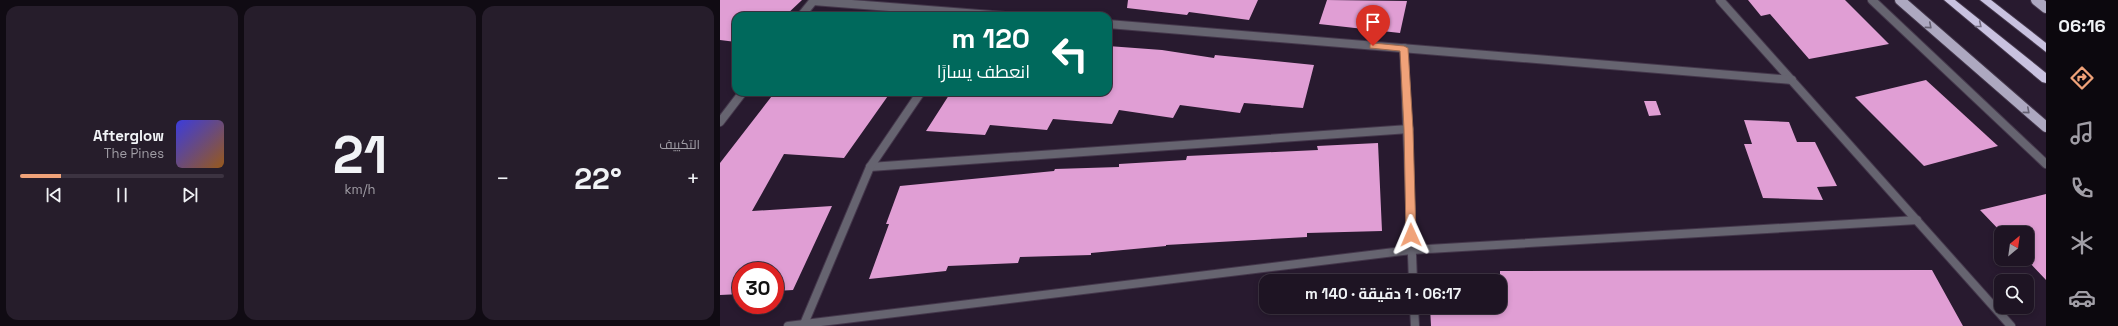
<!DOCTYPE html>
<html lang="ar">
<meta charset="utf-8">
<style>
:root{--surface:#1e1423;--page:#261d2b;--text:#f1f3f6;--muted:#a19ea6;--line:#3c3341;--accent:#f0a279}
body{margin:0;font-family:"Space Grotesk",Cairo,sans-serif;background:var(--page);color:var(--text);direction:rtl;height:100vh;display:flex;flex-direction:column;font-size:15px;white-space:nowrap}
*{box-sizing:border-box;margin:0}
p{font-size:13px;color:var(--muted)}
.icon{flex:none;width:22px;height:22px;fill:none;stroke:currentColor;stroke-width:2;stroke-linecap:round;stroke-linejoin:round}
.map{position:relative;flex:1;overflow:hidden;direction:ltr}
.sheet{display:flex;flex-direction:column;gap:6px;padding:6px;background:#100b13;width:720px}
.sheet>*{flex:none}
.banner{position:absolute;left:12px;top:12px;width:380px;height:84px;border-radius:12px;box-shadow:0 2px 6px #0003,0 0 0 1px var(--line);direction:rtl;background:#00695c;color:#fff;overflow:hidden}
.needle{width:26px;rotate:29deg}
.buttons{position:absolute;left:1274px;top:226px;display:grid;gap:8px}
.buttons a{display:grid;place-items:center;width:40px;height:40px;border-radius:8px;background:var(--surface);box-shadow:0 2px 6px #0003,0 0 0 1px var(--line);font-size:20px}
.speed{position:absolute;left:12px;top:262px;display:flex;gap:8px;font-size:20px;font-weight:700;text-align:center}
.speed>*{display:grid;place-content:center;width:52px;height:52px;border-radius:50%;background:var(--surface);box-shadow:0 2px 6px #0003,0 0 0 1px var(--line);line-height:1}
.speed .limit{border:6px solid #d22;background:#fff;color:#111}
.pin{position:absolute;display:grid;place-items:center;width:34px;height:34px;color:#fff;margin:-41px -17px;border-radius:50% 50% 50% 0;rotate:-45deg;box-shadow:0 0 4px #0007}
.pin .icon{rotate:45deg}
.me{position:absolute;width:44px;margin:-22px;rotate:359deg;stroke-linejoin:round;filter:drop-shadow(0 0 3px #0008)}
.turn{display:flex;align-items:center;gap:14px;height:84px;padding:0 16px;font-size:18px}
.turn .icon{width:52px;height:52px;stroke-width:2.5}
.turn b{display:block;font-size:28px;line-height:34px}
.big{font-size:30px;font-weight:700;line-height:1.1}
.sheet .card{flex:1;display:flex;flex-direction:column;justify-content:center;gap:6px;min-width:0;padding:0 14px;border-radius:12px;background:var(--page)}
.sheet .dial{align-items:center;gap:0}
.dial b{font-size:52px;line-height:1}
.song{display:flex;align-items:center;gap:12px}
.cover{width:48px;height:48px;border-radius:6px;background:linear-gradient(135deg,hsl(240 70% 55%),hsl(30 70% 35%))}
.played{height:4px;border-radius:2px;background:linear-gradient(90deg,var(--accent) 20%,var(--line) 20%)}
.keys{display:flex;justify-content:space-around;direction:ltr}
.heat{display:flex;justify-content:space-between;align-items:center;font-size:22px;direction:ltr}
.sheet .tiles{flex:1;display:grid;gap:6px;grid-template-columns:repeat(3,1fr)}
.trip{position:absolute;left:539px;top:274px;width:248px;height:40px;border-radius:12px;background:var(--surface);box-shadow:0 2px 6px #0003,0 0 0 1px var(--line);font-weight:700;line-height:40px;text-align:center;direction:rtl}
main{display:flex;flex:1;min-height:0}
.dock{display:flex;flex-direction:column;width:72px;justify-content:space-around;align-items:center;background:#0c080e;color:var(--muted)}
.dock .icon{width:28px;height:28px}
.dock .on{color:var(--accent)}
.dock b{font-size:18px;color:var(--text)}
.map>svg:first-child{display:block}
.building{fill:#e09ed4}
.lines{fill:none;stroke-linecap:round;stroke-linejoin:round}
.street-casing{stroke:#44374b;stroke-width:10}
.primary-casing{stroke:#44374b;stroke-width:12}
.highway-casing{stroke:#44374b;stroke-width:2}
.street{stroke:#666470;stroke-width:8}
.primary{stroke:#ada8c0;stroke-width:10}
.highway{fill:#c9c2e0;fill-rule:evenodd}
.oneway{stroke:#756e82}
.oneway2{stroke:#656071}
.route{fill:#f0a279;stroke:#9c694f}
</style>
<main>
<nav class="dock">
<b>06:16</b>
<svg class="icon on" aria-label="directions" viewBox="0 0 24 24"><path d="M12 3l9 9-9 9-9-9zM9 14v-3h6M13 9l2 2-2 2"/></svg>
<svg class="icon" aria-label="music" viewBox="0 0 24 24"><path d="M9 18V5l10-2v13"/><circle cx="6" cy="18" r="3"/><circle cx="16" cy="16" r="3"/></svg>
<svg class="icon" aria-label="phone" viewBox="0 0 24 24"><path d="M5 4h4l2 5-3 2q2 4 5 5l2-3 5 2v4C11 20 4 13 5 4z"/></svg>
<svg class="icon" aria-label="climate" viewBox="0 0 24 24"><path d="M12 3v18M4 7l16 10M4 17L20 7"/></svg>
<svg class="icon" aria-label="car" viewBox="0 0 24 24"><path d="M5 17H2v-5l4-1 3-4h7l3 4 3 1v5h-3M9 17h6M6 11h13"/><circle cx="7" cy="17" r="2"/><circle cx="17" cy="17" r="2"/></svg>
</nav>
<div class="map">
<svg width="1326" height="326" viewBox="0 0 1326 326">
<rect width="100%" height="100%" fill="#281a2f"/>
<g class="building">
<path d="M0,0h82l-17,16h-49v26l-16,-2z"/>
<path d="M408,0h130l-9,20 -60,-8 -2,3 -60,-7z"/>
<path d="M607,0l80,1 -7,32 -81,-9z"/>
<path d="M1028,0h97l44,44 -80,15 -39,-45 -9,2z"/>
<path d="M388,46l54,4 52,8 1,-3 99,10 -11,43 -59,-5 -4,10 -60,-8 -7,13 -54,-8 -7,14 -59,-5 -6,11 -57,-5 -5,10 -59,-4 25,-39h157z"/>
<path d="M1206,80l72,66 -74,20 -69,-69z"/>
<path d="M55,92l115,1 -46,65 -60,-4 -32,57 80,-5 -39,84 -18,1v-20h-34v23l-21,1v-132z"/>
<path d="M924,101h12l5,14 -12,1z"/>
<path d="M1024,120l45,2 8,20h18l22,44 -20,1 6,13 -60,-2 -19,-54h8z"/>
<path d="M658,143l4,88 -75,2v4l-141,8v1l-75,7v2l-71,2 -2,6 -70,3 -2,5 -77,8 20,-55h-3l14,-38 154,-15 1,-2 64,-2v-3l67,-4 1,-4 131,-6 -1,-4z"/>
<path d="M1326,194v86l-19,-20v-27h-25l-22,-23z"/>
<path d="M1212,270l31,56h-532l-1,-19h70v-36z"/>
</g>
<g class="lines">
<g class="street-casing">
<g id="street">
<path d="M1000,0l291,326"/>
<path d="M1152,0l174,164"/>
<path d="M93,1l192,15"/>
<path d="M81,16l13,-16"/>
<path d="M388,24l684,56"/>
<path d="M684,48l9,233"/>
<path d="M0,122l23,-30"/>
<path d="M150,167l539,-38"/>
<path d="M694,307l1,19"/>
<path d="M84,324l66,-157 51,-75"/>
<path d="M68,326l623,-76 506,-30"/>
</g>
</g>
<g class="primary-casing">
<g id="primary">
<path d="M1180,0l146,127"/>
<path d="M1316,0l10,8"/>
</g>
</g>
<g class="highway-casing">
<g id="highway">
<path d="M1224,0h11l91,73v10l-4,-1z"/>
<path d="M1260,0h11l55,43v9z"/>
</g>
</g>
<use href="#street" class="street"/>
<use href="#primary" class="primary"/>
<use href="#highway" class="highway"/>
</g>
<defs><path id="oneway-chevron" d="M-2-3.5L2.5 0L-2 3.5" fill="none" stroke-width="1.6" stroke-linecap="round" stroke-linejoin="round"/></defs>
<use class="oneway" href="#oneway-chevron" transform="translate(1259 25) rotate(39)"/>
<g class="oneway2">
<use href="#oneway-chevron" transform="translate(1209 26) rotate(41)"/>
<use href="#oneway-chevron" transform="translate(1307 111) rotate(41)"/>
</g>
<path class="route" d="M653,43l31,3 4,2 5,81 3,106 -5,4 -5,-4 -2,-106 -4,-78 -30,-3v-4z"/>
</svg>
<div class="buttons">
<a><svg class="needle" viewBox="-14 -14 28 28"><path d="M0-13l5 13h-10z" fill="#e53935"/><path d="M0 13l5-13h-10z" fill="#a19ea6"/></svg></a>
<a><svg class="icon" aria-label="search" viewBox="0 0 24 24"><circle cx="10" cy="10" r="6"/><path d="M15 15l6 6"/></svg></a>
</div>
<div class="speed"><div class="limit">30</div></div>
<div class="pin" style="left:653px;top:46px;background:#d93025"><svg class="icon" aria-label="arrive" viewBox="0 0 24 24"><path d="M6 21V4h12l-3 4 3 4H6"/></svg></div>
<svg class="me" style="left:691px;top:235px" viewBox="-20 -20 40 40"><path d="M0-17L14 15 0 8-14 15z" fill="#f0a279" stroke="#fff" stroke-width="4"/></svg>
<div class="trip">06:17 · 1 دقيقة · 140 m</div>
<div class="banner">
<div class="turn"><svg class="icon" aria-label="left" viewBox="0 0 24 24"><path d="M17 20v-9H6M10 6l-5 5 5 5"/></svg><div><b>120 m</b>انعطف يسارًا</div></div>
</div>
</div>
<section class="sheet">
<div class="tiles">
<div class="card"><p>التكييف</p>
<div class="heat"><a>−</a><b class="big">22°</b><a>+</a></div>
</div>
<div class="card dial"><b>21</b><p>km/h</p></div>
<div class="card">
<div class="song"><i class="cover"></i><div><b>Afterglow</b><p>The Pines</p></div></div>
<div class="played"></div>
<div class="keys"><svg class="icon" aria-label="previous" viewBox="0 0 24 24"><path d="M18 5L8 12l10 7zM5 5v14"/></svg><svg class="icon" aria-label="pause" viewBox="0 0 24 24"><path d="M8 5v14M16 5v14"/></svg><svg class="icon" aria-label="next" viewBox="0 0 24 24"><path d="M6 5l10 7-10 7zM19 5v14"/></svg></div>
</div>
</div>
</section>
</main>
